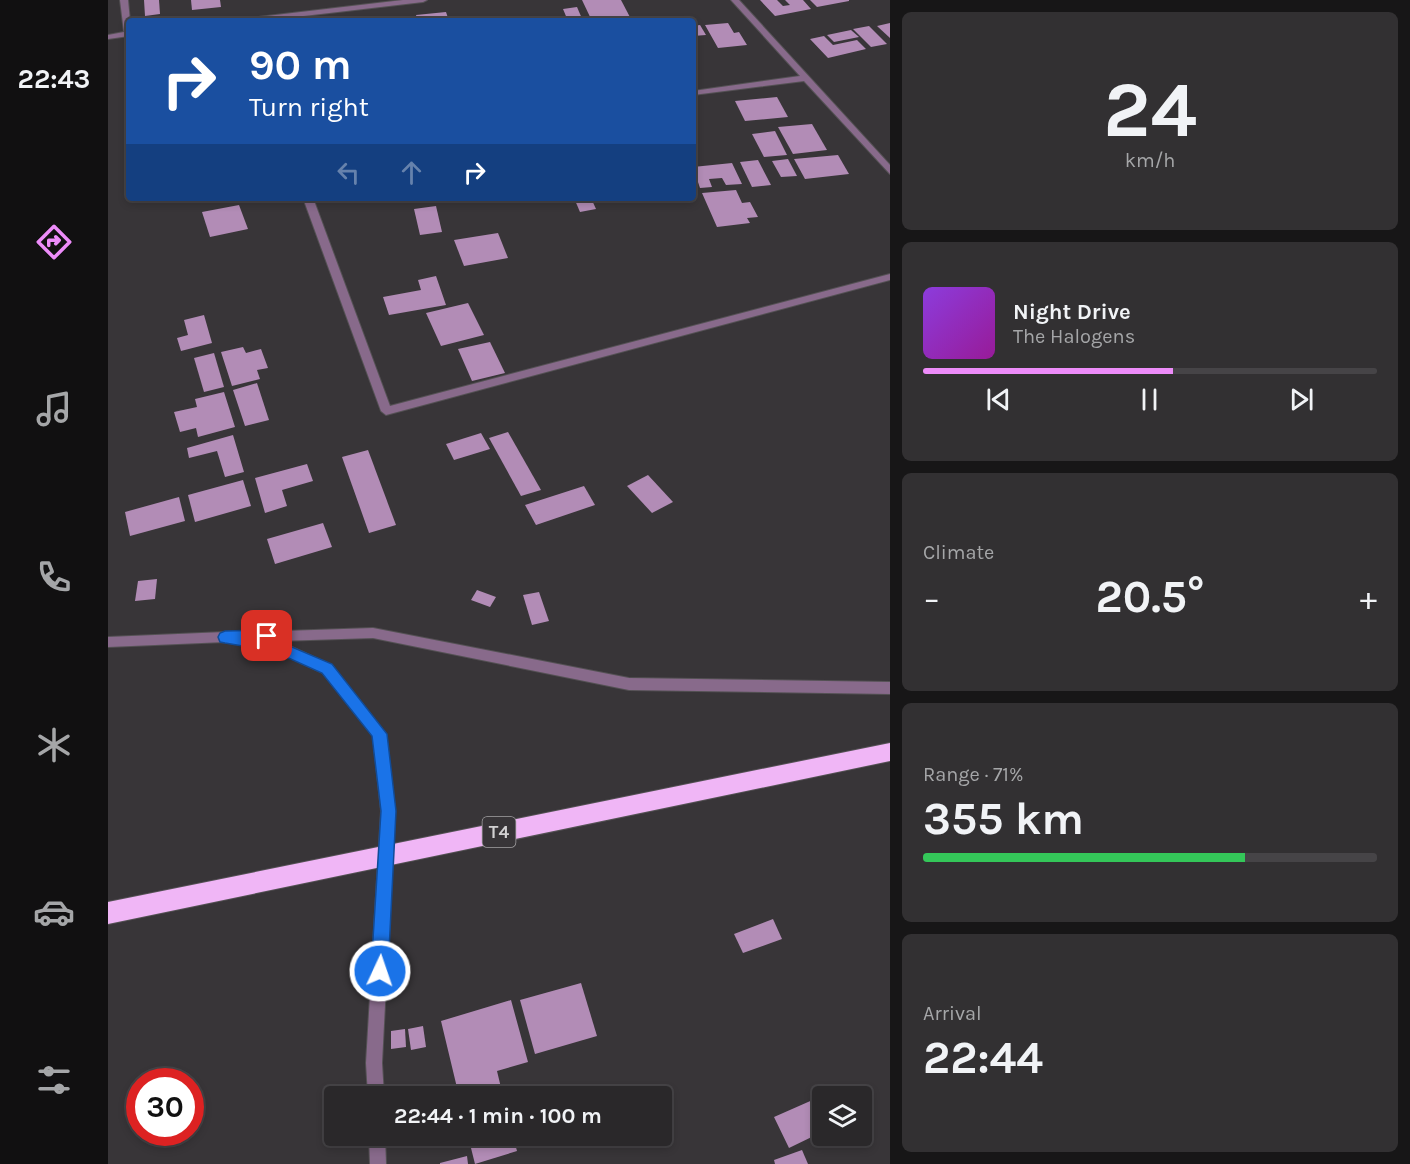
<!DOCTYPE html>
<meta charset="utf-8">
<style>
:root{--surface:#2a282a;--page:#323032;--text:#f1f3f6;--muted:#a5a6a8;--line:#464447;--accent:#ed8cf9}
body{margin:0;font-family:Karla,sans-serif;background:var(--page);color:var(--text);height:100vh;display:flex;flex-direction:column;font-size:22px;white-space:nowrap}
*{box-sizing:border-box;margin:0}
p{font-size:20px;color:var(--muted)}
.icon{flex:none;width:33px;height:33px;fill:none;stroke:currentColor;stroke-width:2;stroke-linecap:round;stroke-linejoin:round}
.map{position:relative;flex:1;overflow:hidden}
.panel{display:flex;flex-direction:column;gap:12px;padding:12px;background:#171617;width:520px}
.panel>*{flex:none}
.banner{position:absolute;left:18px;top:18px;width:570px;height:183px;border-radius:6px;box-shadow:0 3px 9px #0003,0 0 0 2px var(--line);background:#1a4fa0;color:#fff;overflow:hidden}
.tools{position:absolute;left:704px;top:1086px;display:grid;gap:12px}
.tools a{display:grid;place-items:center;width:60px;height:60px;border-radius:6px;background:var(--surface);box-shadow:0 3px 9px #0003,0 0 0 2px var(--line);font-size:30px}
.speed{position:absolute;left:18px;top:1068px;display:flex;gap:12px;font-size:30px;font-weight:700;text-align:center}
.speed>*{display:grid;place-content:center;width:78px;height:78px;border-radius:50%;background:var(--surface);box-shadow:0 3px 9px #0003,0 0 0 2px var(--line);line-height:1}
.speed .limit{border:9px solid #d22;background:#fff;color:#111}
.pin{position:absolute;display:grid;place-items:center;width:51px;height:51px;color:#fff;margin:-26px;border-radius:12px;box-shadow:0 3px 9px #0006}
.me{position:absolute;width:66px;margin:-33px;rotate:3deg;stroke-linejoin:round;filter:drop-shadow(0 0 4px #0008)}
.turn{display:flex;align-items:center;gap:21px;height:126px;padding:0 24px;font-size:27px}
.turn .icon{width:78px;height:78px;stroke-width:2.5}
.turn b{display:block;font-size:42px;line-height:51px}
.lanes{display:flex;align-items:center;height:57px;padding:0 24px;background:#0003;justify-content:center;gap:30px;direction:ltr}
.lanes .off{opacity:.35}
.big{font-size:45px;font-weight:700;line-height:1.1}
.panel .card{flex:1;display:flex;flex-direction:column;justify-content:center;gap:9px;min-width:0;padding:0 21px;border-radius:9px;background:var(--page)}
.panel .dial{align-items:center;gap:0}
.dial b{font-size:78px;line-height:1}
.song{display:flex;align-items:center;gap:18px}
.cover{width:72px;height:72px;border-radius:9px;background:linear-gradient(135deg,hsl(270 70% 55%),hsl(300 70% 35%))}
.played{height:6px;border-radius:3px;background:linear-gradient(90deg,var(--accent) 55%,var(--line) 55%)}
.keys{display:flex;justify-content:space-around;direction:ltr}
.heat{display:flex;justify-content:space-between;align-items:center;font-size:33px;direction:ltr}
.charge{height:9px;border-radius:4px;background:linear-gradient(90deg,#34c759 71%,var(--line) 0)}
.trip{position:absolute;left:216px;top:1086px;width:348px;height:60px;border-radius:6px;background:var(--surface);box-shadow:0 3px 9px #0003,0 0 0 2px var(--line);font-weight:700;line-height:60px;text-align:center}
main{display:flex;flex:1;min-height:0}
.dock{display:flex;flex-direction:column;width:108px;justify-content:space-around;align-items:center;background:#111011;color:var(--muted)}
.dock .icon{width:42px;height:42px}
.dock .active{color:var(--accent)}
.dock b{font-size:27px;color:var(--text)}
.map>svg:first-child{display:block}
.building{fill:#b28cb6}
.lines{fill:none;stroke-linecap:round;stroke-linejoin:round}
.street-casing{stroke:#545154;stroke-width:2}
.highway-casing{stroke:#545154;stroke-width:2}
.street{fill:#886a8b;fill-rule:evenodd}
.highway{fill:#f0b6f6;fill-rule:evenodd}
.route{fill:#1a73e8;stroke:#114b97;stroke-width:1.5}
.labels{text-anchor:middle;stroke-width:6;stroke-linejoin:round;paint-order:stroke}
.shield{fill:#383538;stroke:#a4a2a4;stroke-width:1.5}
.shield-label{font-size:18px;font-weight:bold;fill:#d2d1d2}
</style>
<main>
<nav class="dock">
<b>22:43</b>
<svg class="icon active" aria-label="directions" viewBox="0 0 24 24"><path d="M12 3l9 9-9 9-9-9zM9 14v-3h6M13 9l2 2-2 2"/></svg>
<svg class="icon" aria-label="music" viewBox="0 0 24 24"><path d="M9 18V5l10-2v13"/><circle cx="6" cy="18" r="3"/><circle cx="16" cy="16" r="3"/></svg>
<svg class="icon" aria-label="phone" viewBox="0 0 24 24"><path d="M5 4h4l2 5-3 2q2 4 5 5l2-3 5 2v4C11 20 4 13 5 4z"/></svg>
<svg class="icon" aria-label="climate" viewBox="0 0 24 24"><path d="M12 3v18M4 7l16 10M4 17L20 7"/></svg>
<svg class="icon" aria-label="car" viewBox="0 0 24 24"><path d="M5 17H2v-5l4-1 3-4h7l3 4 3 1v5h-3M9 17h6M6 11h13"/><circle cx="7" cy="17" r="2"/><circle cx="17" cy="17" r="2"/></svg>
<svg class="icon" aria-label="filters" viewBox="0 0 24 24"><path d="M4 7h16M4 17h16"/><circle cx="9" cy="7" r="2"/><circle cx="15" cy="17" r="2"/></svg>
</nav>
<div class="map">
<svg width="782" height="1164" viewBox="0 0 782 1164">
<rect width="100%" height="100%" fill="#383538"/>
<g class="building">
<path d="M36,0h15l1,14 -15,2z"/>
<path d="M83,0h29l1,7 -29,3z"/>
<path d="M474,0h39l11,21h-40z"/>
<path d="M652,0h17l6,6 7,-1 -5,-5h18l8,9 -36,7z"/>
<path d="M702,0h39v1l-32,6z"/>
<path d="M469,7l6,14h-15l-5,-12z"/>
<path d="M338,12l3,9h-31l-2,-6z"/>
<path d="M297,16l2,5h-34v-2z"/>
<path d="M620,23l6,10 5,-1 8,13 -29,3 -13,-23z"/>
<path d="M782,23v15l-13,-12z"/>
<path d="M592,25l6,10 -13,1v-10z"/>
<path d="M761,26l18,18 -16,3 -18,-18z"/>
<path d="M743,30l8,7 -25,5 -7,-7z"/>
<path d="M716,36l9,9 24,-5 9,9 -38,9 -18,-19z"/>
<path d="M669,97l11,20 -43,4 -10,-20z"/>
<path d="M704,124l15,26 -34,4 -15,-27z"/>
<path d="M667,131l12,24 -23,2 -12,-23z"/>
<path d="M730,155l11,19 -44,5 -11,-20z"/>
<path d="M680,159l9,17 -16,1 -9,-16z"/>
<path d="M650,160l13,25 -19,2 -12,-25z"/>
<path d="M624,163l10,21 -16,1 -4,-7 -13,1 3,8 -12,1 -7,-21z"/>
<path d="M628,190l6,13 8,-1 8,15 -11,1 3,5 -33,4 -15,-34z"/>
<path d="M466,198h17l5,11 -16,3z"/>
<path d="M131,205l9,24 -38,8 -8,-25z"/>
<path d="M328,206l6,26 -22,3 -6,-26z"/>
<path d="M390,233l10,25 -44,8 -10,-26z"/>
<path d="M328,276l10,29 -57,10 -6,-18 38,-7 -3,-10z"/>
<path d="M360,303l16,32 -43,11 -15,-33z"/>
<path d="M96,315l8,28 -31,8 -4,-13 11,-3 -4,-15z"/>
<path d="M382,342l15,31 -33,8 -14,-32z"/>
<path d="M135,347l3,6 15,-4 7,19 -11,2 3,9 -28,7 -11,-34z"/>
<path d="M106,353l10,34 -20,5 -10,-34z"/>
<path d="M149,383l12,37 -24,6 -12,-36z"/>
<path d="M116,392l11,35 -37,10 -2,-9 -16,4 -6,-20 23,-5 -2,-8z"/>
<path d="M400,432l33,58 -20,6 -32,-58z"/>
<path d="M373,433l9,16 -36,11 -8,-16z"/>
<path d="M125,435l11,37 -19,5 -8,-26 -28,7 -2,-10z"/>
<path d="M260,450l28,75 -27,8 -27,-76z"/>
<path d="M199,464l6,17 -31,9 5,16 -22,7 -10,-35z"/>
<path d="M540,475l25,27 -21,11 -25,-27z"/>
<path d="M135,480l8,26 -56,16 -7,-27z"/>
<path d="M476,486l11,19 -59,20 -11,-20z"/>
<path d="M71,497l6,24 -55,15 -5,-24z"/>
<path d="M215,523l9,24 -57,17 -8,-25z"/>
<path d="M49,579l-2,20 -20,2 3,-20z"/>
<path d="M369,590l19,7 -6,10 -19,-7z"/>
<path d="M431,592l10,29 -17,4 -9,-30z"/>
<path d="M665,919l9,20 -39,14 -9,-19z"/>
<path d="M473,983l16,53 -62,18 -15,-54z"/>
<path d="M403,1000l17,62 -31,9 6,25h-44l-18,-75z"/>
<path d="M315,1026l3,21 -15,3 -3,-21z"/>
<path d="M297,1029l1,18 -15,2v-18z"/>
<path d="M725,1091l3,5h-14v36l-33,16 -15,-31z"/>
<path d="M360,1136h45l4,15 -42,13z"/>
<path d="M694,1150l6,14h-33l-1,-4z"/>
<path d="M359,1156l1,8h-28v-1z"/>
</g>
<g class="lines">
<g class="street-casing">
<g id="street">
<path d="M12,0h8l2,21 -1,15 -21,3v-4l16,-3z"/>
<path d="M295,0h24l-4,2 -162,19h-24l4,-2z"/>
<path d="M623,0h8l151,165v9l-86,-93 -111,14v-4l107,-15z"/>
<path d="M195,198h10l77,208 500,-132v6l-504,135 -5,-4z"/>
<path d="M265,628l256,50 261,4v12l-261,-4 -256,-52 -94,3 52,24 55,69 9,77 -13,252 2,33h-16l-2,-33 15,-252 -8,-75 -50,-63 -50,-23 -48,-8 -117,5v-10l117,-5 24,3 5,-3z"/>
<path d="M261,1136h16l1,28h-16z"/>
</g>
</g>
<g class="highway-casing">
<path id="highway" d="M782,743v18l-782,163v-22z"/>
</g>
<use href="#street" class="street"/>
<use href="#highway" class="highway"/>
</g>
<path class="route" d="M159,630l5,2 1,7 59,25 55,70 9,77 -8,160 -2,6 -6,2 -6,-2 -3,-6 10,-160 -9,-75 -50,-63 -49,-22 -48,-8 -5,-1 -2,-5 2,-4 5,-2z"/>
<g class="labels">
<rect class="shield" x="374.5" y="817" width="33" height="30" rx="4.5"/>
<g class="shield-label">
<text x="391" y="838">T4</text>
</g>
</g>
</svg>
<div class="tools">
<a><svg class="icon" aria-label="layers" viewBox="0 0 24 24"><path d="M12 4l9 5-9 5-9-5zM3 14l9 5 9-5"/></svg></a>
</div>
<div class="speed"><div class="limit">30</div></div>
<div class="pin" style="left:159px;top:636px;background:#d93025"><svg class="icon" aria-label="arrive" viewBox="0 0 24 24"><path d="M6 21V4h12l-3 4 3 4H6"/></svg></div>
<svg class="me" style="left:272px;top:971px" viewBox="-20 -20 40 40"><circle r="17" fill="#1a73e8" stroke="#fff" stroke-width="3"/><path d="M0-11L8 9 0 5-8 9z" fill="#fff"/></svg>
<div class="trip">22:44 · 1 min · 100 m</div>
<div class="banner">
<div class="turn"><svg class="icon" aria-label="right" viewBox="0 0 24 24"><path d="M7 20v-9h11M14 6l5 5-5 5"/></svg><div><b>90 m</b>Turn right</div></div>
<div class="lanes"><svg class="icon off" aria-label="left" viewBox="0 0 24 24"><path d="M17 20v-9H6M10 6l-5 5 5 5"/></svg><svg class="icon off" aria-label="ahead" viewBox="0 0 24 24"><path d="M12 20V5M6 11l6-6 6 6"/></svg><svg class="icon" aria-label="right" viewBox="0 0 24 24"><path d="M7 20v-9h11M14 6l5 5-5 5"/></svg></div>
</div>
</div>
<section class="panel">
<div class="card dial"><b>24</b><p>km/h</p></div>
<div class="card">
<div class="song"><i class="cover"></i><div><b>Night Drive</b><p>The Halogens</p></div></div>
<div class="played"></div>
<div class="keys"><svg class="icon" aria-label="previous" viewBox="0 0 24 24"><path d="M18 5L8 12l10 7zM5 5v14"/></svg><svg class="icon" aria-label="pause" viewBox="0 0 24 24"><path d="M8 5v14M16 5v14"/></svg><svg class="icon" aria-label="next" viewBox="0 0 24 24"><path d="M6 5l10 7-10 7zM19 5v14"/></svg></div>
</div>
<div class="card"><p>Climate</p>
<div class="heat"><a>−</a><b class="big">20.5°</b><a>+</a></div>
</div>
<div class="card"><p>Range · 71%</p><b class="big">355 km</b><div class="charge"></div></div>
<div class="card"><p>Arrival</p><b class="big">22:44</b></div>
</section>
</main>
